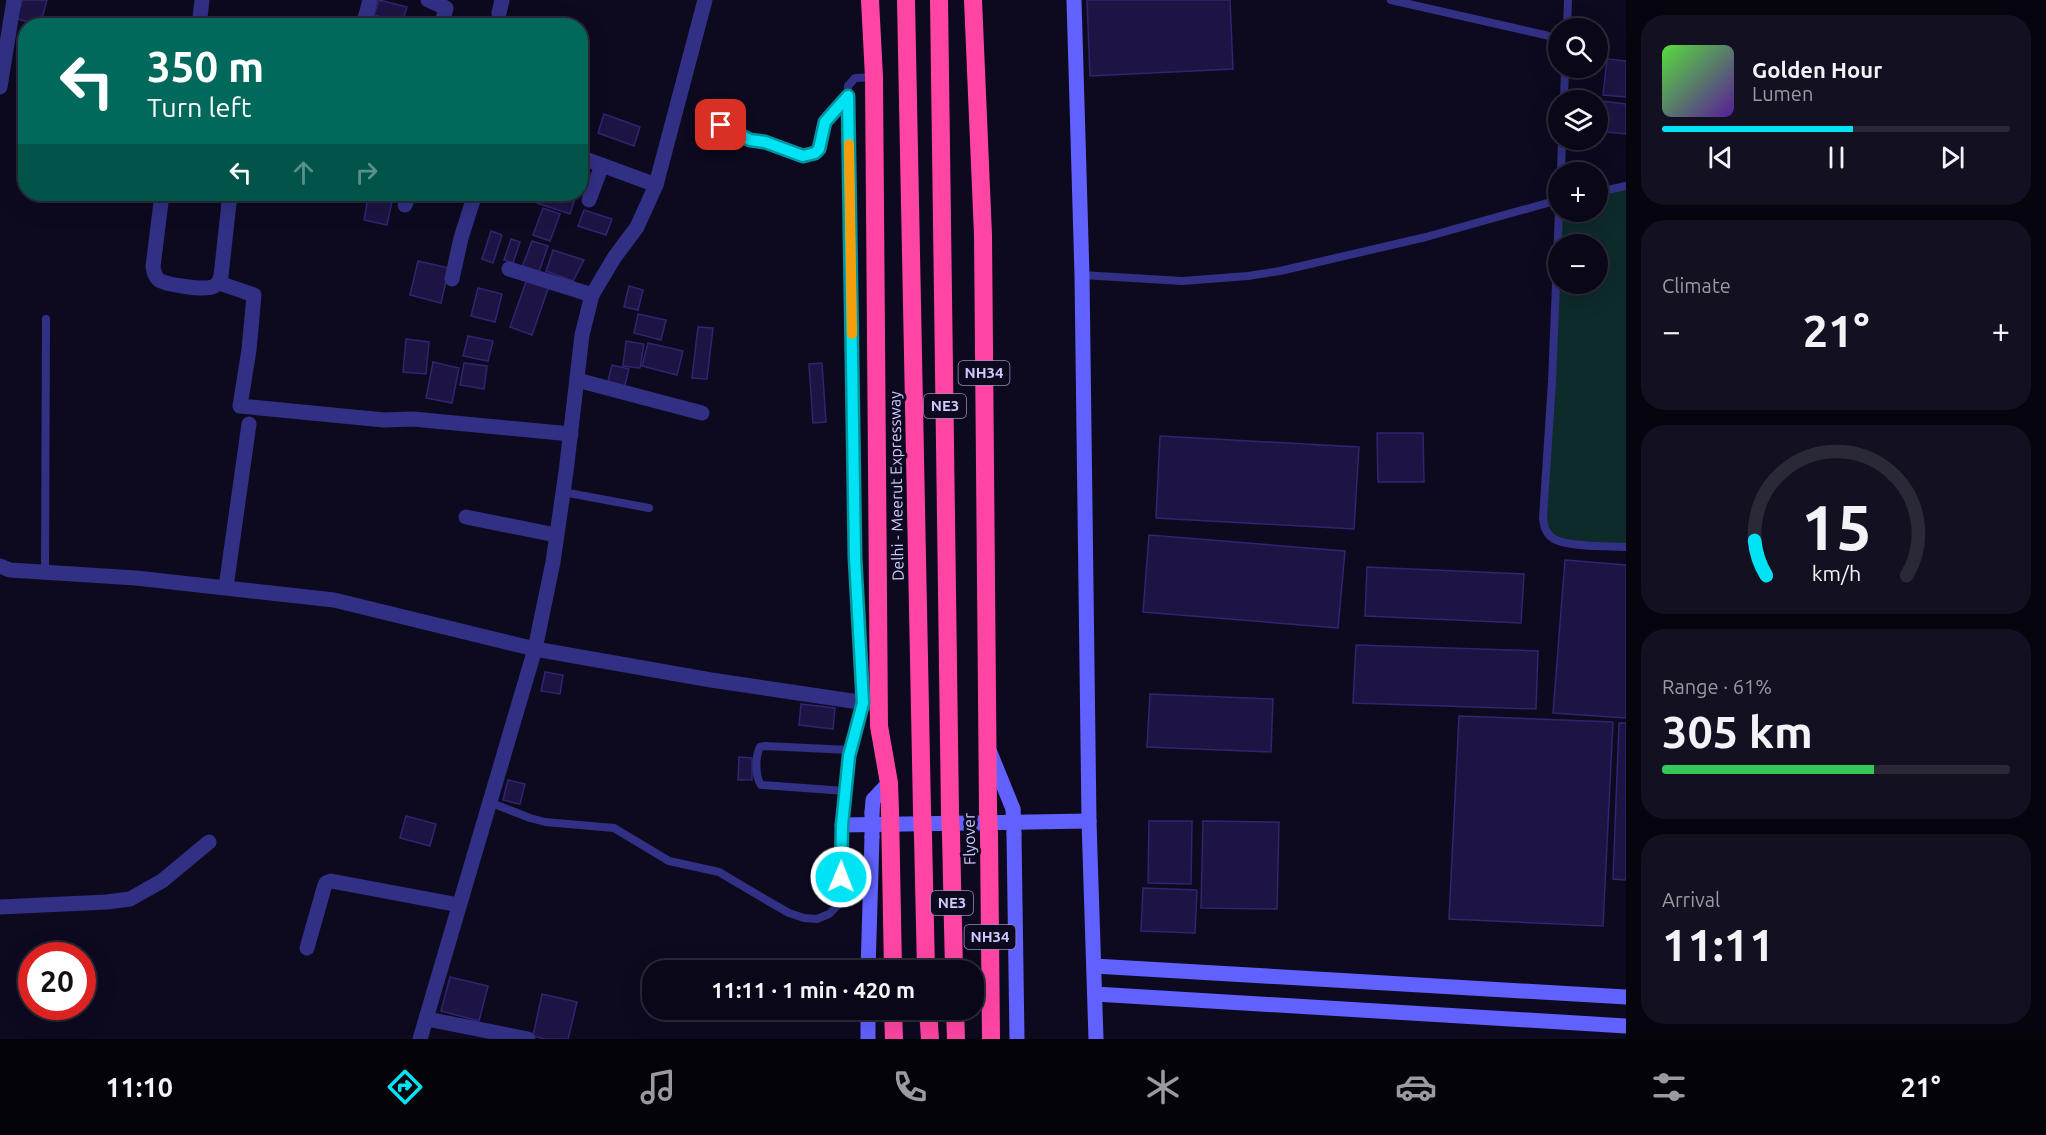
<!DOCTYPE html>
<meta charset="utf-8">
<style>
:root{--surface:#0a0818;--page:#131121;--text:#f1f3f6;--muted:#999aa2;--line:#2a2937;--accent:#00e3f5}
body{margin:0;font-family:Ubuntu,sans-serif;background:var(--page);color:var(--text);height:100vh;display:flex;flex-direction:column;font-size:22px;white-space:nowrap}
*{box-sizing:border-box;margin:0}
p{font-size:20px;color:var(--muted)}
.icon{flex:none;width:33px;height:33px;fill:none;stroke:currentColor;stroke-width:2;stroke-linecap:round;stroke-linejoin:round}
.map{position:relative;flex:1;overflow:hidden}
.panel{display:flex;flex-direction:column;gap:15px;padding:15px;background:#06040d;width:420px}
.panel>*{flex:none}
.top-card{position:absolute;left:18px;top:18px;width:570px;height:183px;border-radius:24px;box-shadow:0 6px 24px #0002,0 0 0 2px var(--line);background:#00695c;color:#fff;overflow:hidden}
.tools{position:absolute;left:1548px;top:18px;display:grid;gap:12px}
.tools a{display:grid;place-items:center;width:60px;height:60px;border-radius:50%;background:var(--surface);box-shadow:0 6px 24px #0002,0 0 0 2px var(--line);font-size:30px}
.speed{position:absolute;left:18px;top:942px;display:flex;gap:12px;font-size:30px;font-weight:700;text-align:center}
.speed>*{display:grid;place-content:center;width:78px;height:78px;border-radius:50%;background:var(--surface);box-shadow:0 6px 24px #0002,0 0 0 2px var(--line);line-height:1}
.speed .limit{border:9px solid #d22;background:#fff;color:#111}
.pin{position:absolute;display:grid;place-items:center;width:51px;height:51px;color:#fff;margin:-26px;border-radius:12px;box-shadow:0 3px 9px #0006}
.me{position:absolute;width:66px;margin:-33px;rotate:1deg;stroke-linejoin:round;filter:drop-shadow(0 0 4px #0008)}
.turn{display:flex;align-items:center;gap:21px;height:126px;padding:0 30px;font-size:27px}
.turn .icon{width:78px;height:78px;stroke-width:2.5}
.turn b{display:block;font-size:42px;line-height:51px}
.lanes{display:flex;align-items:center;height:57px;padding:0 30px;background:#0003;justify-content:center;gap:30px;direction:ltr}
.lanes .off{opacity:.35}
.big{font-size:45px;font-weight:600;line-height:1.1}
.panel .widget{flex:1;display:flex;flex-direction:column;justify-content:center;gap:9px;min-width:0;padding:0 21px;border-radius:24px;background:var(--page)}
.panel .dial{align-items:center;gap:0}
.dial svg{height:156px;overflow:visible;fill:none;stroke:var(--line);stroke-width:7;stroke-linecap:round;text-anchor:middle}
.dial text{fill:var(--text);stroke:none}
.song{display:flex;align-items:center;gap:18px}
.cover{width:72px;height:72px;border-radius:9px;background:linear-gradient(135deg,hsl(110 70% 55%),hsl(270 70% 35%))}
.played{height:6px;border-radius:3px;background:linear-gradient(90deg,var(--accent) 55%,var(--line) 55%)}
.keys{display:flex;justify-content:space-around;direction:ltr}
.heat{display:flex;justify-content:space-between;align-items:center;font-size:33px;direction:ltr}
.charge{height:9px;border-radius:4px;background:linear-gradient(90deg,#34c759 61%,var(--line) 0)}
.trip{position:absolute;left:642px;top:960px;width:342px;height:60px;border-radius:24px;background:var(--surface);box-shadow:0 6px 24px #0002,0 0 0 2px var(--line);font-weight:600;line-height:60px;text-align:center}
.tab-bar{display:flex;height:96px;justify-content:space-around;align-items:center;background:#04030a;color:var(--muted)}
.tab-bar .icon{width:42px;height:42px}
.tab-bar .active{color:var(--accent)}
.tab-bar b{font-size:27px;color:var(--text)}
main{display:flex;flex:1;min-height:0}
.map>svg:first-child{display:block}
.green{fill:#0d2b29;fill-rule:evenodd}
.building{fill:#1d1443;stroke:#312471;stroke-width:1.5}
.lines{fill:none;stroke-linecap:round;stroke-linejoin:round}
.lane{stroke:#313084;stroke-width:8}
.street{stroke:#313084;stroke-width:15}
.secondary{stroke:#6161ff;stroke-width:15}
.highway{stroke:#ff45a4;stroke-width:18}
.secondary-bridge{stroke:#6161ff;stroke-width:15}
.highway-bridge{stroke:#ff45a4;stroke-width:18}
.route-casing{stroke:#00949f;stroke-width:15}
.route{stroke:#00e3f5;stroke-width:10}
.slow{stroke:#f59e0b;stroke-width:10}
.labels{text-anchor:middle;stroke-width:6;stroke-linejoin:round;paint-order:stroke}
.shield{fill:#0d0a20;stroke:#9490bc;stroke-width:1.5}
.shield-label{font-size:15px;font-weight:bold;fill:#cecaff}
.street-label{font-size:16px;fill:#cecaff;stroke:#0d0a20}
</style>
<main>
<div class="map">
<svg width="1626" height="1039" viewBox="0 0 1626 1039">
<rect width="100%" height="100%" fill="#0d0a20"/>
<path class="green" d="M1626,186v360l-73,-7 -10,-21 16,-306h39v-20zM1558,244h40v40h-40z"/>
<g class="building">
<path d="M22,0h25l-7,25 -23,-6z"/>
<path d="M379,0l28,7 -5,16 -28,-8z"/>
<path d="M1087,0h143l3,69 -143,7z"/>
<path d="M1607,59l19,2v36l-23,-2z"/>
<path d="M1601,101l25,3v30l-28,-3z"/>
<path d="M604,114l36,13 -6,19 -36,-13z"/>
<path d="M477,194h20l-2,6z"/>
<path d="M540,194h31l5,1 -6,19 -33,-11z"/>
<path d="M368,197l24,4 -5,24 -23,-5z"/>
<path d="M543,208l17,6 -10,27 -17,-6z"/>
<path d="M584,210l28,9 -6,16 -28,-9z"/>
<path d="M491,231l11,4 -9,28 -11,-4z"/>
<path d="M511,239l9,3 -7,21 -9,-3z"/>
<path d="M532,241l16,5 -10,29 -17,-5z"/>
<path d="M553,250l31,10 -11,21 -27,-10z"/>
<path d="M418,261l31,7 -8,35 -31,-8z"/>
<path d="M527,279l22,7 -17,49 -22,-8z"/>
<path d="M629,286l14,4 -5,20 -14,-3z"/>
<path d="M478,288l24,6 -7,28 -24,-6z"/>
<path d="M638,314l28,6 -5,20 -27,-7z"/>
<path d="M698,327l15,1 -6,51 -15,-1z"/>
<path d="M468,336l25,5 -5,20 -25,-5z"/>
<path d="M406,339l23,3 -3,32 -23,-2z"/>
<path d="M626,341l18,3 -4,24 -17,-2z"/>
<path d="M648,343l35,8 -6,24 -35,-9z"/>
<path d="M433,362l26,6 -7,35 -26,-5z"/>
<path d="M464,363l23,3 -3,23 -24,-4z"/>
<path d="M822,363l4,59 -13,1 -4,-59z"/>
<path d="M612,365l17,4 -5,20 -17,-4z"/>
<path d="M1377,433h46l1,49h-46z"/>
<path d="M1160,436l199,11 -5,82 -198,-11z"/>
<path d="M1149,535l196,16 -7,77 -195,-16z"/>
<path d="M1565,560l61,5v153l-73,-5z"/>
<path d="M1367,567l157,7 -3,49 -156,-7z"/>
<path d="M1356,645l182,6 -2,58 -183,-6z"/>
<path d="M545,672l18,3 -3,19 -19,-3z"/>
<path d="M1150,694l123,5 -2,53 -124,-5z"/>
<path d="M801,704l34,4 -2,21 -34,-4z"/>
<path d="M1459,716l154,6 -10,204 -154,-7z"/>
<path d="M1619,723h7v157l-13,-1z"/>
<path d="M739,757l13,1v22h-14z"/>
<path d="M508,780l17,4 -5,20 -17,-4z"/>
<path d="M406,816l30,8 -6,22 -30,-8z"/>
<path d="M1149,821h43l-1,63 -43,-1z"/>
<path d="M1203,821l76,1 -2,87 -76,-1z"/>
<path d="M1143,888l54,2 -2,43 -54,-2z"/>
<path d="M450,977l38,9 -9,35 -38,-10z"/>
<path d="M542,994l35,8 -9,37h-23l-12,-3z"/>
</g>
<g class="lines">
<g class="lane">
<path d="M1391,0l167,38"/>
<path d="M1567,28l1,-28"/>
<path d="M1564,100l1,-32"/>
<path d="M721,125l29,15 15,2 38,14 12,-3 4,-4 6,-27 23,-26"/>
<path d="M1561,172l1,-32"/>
<path d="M1598,192l28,-6"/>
<path d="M1559,212l-7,170 -9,136c1,9 3,16 11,21 12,8 56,7 72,8"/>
<path d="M1082,275l100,6 66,-5 32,-5 146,-34 132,-37"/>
<path d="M563,492l86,16"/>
<path d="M45,573l1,-254"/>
<path d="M846,791l-85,-6c-6,-9 -6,-28 -1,-38l5,-1 85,4"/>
<path d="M489,802l41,16 15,4 69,6 55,33 50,11 49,29 21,12 15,5 13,1 12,-5 9,-9 3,-12 1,-68 7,-69 14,-53 -7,-128 -8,-489 7,-8 19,-1"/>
</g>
<g class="street">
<path d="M428,0l18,8 -5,18"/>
<path d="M499,13l3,-13"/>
<path d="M199,26l3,-26"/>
<path d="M363,26l7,-26"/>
<path d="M0,87l14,-87"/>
<path d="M580,157l76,28"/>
<path d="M162,194l-9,73c1,5 2,10 6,13 7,5 45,10 53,7 6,-2 7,-6 9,-11l9,-82"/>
<path d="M589,200l13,-35"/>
<path d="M405,205l4,-11"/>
<path d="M509,269l83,26"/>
<path d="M452,279l9,-41 14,-44"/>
<path d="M219,283l35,12 -5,55 -9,56 144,14 29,-1 158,15"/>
<path d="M577,380l125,33"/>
<path d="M466,517l90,18"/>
<path d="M0,566l10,4 126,8 198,22 201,49 176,31 168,25"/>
<path d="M226,587l23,-163"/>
<path d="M0,907l107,-5 23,-3 32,-18 47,-39"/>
<path d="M307,948l17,-60 2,-5 5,-2 128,24"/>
<path d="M427,1019l101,20"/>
<path d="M420,1039l115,-390 18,-87 13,-90 16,-137 10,-40 22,-37 23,-31 19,-42 49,-185"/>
</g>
<g class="secondary">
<path d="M1074,0l8,275 7,546 7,218"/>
<path d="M989,750l24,59"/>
<path d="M872,812l1,-12 16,-17"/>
<path d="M842,825l247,-4"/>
<path d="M1014,834l3,205"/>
<path d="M1094,966l532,31"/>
<path d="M868,970l4,-133"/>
<path d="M1095,994l531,32"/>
<path d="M868,1039v-29"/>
</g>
<g class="highway">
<path d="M870,0l4,77 5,649 10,57 1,28"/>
<path d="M906,0l16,811"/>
<path d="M939,0l11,813"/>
<path d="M973,0l10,235 5,575"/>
<path d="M951,835l3,135"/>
<path d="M989,835l2,204"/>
<path d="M923,836l3,134"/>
<path d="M893,1010l1,29"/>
<path d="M928,1010l2,29"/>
<path d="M955,1010l1,29"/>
</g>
<g class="secondary-bridge">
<path d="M1013,809l1,25"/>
<path d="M872,837v-25"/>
</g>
<g class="highway-bridge">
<path d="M988,810l1,25"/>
<path d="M890,811l3,159"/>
<path d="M922,811l1,25"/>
<path d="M950,813l1,22"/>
</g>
</g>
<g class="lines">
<g class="route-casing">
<path id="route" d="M721,125l29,15 15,2 38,14 12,-3 4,-4 6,-27 23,-26 7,462 8,145 -14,53 -7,69 -1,52"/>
</g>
<use href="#route" class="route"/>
<path class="slow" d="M849,144l3,190"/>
</g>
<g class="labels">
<g class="shield">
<rect x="958.5" y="361" width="51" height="24" rx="4.5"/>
<rect x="924" y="394" width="42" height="24" rx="4.5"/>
<rect x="931" y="891" width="42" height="24" rx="4.5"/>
<rect x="964.5" y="925" width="51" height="24" rx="4.5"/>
</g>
<g class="shield-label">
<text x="984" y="378">NH34</text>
<text x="945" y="411">NE3</text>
<text x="952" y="908">NE3</text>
<text x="990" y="942">NH34</text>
</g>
<g class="street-label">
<text transform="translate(896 486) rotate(-91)" y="6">Delhi - Meerut Expressway</text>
<text transform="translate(969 839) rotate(-91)" y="6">Flyover</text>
</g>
</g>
</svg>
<div class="tools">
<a><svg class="icon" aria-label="search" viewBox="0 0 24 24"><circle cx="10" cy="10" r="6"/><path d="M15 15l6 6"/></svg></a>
<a><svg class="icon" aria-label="layers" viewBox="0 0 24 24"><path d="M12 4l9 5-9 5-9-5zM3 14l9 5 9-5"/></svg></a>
<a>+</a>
<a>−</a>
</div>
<div class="speed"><div class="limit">20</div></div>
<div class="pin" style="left:721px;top:125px;background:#d93025"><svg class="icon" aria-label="arrive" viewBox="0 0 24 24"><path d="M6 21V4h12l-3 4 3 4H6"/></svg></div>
<svg class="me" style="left:841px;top:877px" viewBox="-20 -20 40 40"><circle r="17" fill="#00e3f5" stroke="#fff" stroke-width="3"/><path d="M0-11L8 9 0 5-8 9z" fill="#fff"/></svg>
<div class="trip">11:11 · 1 min · 420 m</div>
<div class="top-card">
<div class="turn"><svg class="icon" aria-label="left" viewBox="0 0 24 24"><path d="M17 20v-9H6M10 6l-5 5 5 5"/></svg><div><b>350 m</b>Turn left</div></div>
<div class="lanes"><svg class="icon" aria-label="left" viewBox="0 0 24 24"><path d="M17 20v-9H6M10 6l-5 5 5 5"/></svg><svg class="icon off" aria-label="ahead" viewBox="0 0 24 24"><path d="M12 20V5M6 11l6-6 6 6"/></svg><svg class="icon off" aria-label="right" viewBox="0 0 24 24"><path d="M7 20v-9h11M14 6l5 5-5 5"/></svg></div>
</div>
</div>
<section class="panel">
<div class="widget">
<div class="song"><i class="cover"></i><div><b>Golden Hour</b><p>Lumen</p></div></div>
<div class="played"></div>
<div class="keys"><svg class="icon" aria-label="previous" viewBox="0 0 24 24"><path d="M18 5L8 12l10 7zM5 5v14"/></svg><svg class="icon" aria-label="pause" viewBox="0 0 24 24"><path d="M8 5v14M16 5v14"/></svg><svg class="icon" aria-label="next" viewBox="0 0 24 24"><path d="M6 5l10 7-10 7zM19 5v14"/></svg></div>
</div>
<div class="widget"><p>Climate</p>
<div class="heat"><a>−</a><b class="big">21°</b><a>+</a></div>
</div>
<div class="widget dial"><svg viewBox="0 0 100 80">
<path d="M14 69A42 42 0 1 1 86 69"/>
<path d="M14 69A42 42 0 0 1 8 51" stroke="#00e3f5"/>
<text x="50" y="56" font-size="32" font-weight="700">15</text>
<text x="50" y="72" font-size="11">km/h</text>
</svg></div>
<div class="widget"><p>Range · 61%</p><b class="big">305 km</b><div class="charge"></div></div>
<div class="widget"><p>Arrival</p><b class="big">11:11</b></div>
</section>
</main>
<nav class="tab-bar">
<b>11:10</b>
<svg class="icon active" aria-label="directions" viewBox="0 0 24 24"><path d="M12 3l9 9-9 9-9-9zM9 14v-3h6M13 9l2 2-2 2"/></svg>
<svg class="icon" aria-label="music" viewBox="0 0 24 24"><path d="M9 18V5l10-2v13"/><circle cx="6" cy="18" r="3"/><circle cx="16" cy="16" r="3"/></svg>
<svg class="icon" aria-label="phone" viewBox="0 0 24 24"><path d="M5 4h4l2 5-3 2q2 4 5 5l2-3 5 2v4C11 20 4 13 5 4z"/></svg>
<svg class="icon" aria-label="climate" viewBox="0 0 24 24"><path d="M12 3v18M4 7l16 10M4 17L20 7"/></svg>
<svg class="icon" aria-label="car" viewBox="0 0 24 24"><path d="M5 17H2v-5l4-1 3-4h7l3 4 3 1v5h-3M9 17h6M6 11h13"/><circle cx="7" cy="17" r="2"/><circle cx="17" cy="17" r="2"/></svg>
<svg class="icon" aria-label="filters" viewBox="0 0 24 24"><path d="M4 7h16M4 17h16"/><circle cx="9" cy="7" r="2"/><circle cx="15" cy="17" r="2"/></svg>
<b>21°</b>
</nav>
